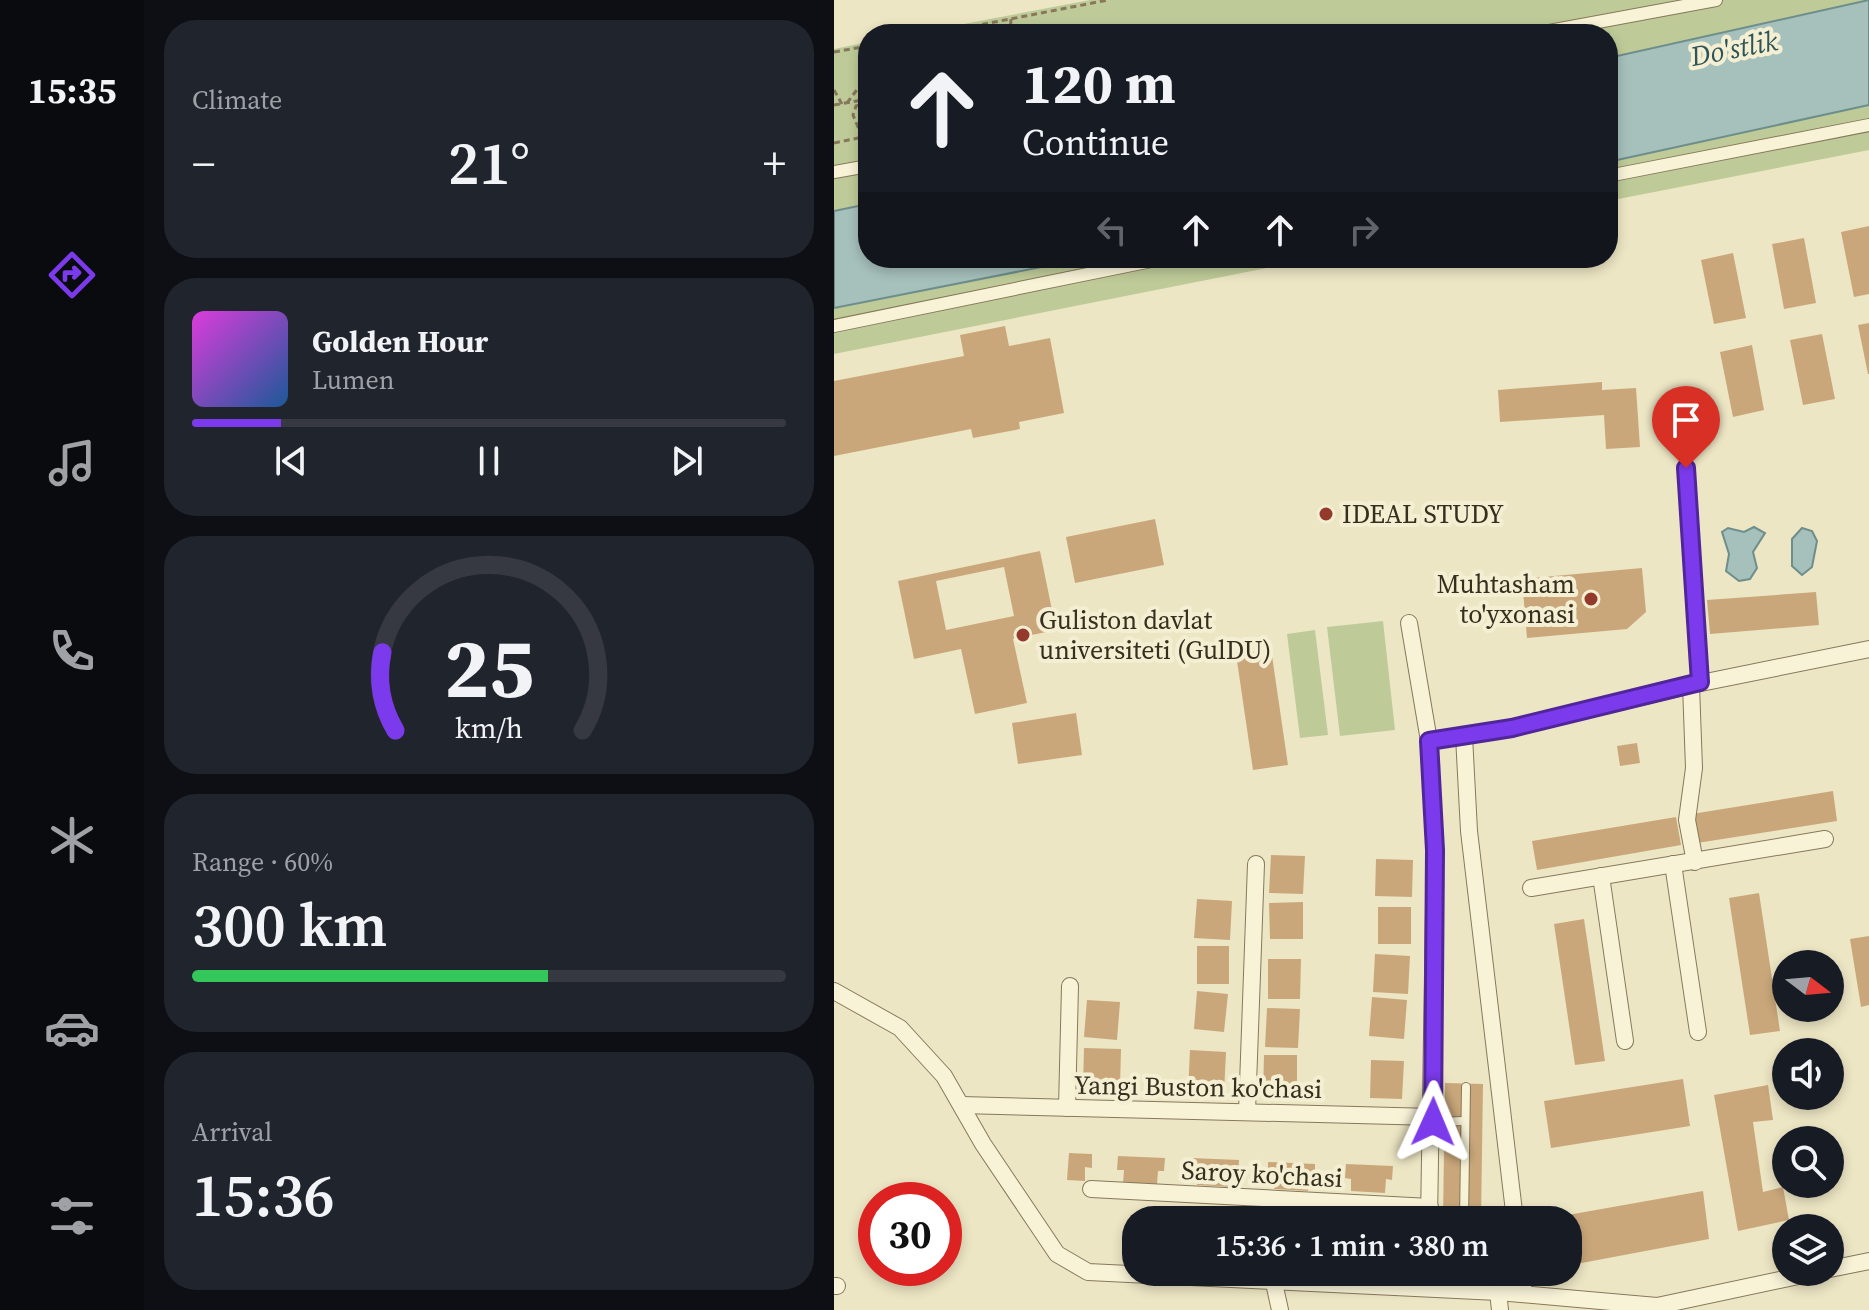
<!DOCTYPE html>
<meta charset="utf-8">
<style>
:root{--surface:#171b24;--page:#20242c;--text:#f1f3f6;--muted:#9ea1a6;--line:#363941;--accent:#7c3aed}
body{margin:0;font-family:"Source Serif 4",serif;background:var(--page);color:var(--text);height:100vh;display:flex;flex-direction:column;font-size:30px;white-space:nowrap}
*{box-sizing:border-box;margin:0}
p{font-size:26px;color:var(--muted)}
.icon{flex:none;width:44px;height:44px;fill:none;stroke:currentColor;stroke-width:2;stroke-linecap:round;stroke-linejoin:round}
.map{position:relative;flex:1;overflow:hidden}
.panel{display:flex;flex-direction:column;gap:20px;padding:20px;background:#0d0f14;width:690px}
.panel>*{flex:none}
.guide{position:absolute;left:24px;top:24px;width:760px;height:244px;border-radius:32px;box-shadow:0 4px 12px #0003;background:#171b24;color:var(--text);overflow:hidden}
.needle{width:52px;rotate:106deg}
.fabs{position:absolute;left:938px;top:950px;display:grid;gap:16px}
.fabs a{display:grid;place-items:center;width:72px;height:72px;border-radius:50%;background:var(--surface);box-shadow:0 4px 12px #0003;font-size:40px}
.speed{position:absolute;left:24px;top:1182px;display:flex;gap:16px;font-size:40px;font-weight:700;text-align:center}
.speed>*{display:grid;place-content:center;width:104px;height:104px;border-radius:50%;background:var(--surface);box-shadow:0 4px 12px #0003;line-height:1}
.speed .limit{border:12px solid #d22;background:#fff;color:#111}
.pin{position:absolute;display:grid;place-items:center;width:68px;height:68px;color:#fff;margin:-82px -34px;border-radius:50% 50% 50% 0;rotate:-45deg;box-shadow:0 0 8px #0007}
.pin .icon{rotate:45deg}
.me{position:absolute;width:88px;margin:-44px;rotate:1deg;stroke-linejoin:round;filter:drop-shadow(0 0 6px #0008)}
.turn{display:flex;align-items:center;gap:28px;height:168px;padding:0 32px;font-size:36px}
.turn .icon{width:104px;height:104px;stroke-width:2.5}
.turn b{display:block;font-size:56px;line-height:68px}
.lanes{display:flex;align-items:center;height:76px;padding:0 32px;background:#0003;justify-content:center;gap:40px;direction:ltr}
.lanes .off{opacity:.35}
.big{font-size:60px;font-weight:600;line-height:1.1}
.panel .tile{flex:1;display:flex;flex-direction:column;justify-content:center;gap:12px;min-width:0;padding:0 28px;border-radius:32px;background:var(--page)}
.panel .dial{align-items:center;gap:0}
.dial svg{height:208px;overflow:visible;fill:none;stroke:var(--line);stroke-width:7;stroke-linecap:round;text-anchor:middle}
.dial text{fill:var(--text);stroke:none}
.song{display:flex;align-items:center;gap:24px}
.cover{width:96px;height:96px;border-radius:12px;background:linear-gradient(135deg,hsl(300 70% 55%),hsl(210 70% 35%))}
.played{height:8px;border-radius:4px;background:linear-gradient(90deg,var(--accent) 15%,var(--line) 15%)}
.keys{display:flex;justify-content:space-around;direction:ltr}
.heat{display:flex;justify-content:space-between;align-items:center;font-size:44px;direction:ltr}
.charge{height:12px;border-radius:6px;background:linear-gradient(90deg,#34c759 60%,var(--line) 0)}
.trip{position:absolute;left:288px;top:1206px;width:460px;height:80px;border-radius:32px;background:var(--surface);box-shadow:0 4px 12px #0003;font-weight:600;line-height:80px;text-align:center}
main{display:flex;flex:1;min-height:0}
.dock{display:flex;flex-direction:column;width:144px;justify-content:space-around;align-items:center;background:#090b0e;color:var(--muted)}
.dock .icon{width:56px;height:56px}
.dock .active{color:var(--accent)}
.dock b{font-size:36px;color:var(--text)}
.map>svg:first-child{display:block}
.green{fill:#becb98}
.water{fill:#a6c0bc;stroke:#6d8e8a;stroke-width:2}
.building{fill:#caa77b;fill-rule:evenodd}
.lines{fill:none;stroke-linecap:round;stroke-linejoin:round}
.service-casing{stroke:#87785b;stroke-width:10}
.pedestrian-casing{stroke:#87785b;stroke-width:14}
.minor-casing{stroke:#87785b;stroke-width:18}
.path{stroke:#87785b;stroke-width:3;stroke-dasharray:6 4;stroke-linecap:butt}
.service{stroke:#f8f3d7;stroke-width:8}
.pedestrian{stroke:#f8f3d7;stroke-width:12}
.minor{stroke:#f8f3d7;stroke-width:16}
.route-casing{stroke:#51269a;stroke-width:20}
.route{stroke:#7c3aed;stroke-width:14}
.poi-dot{fill:#943a2d;stroke:#f4efd3;stroke-width:3}
.labels{text-anchor:middle;stroke-width:8;stroke-linejoin:round;paint-order:stroke}
.poi-label{font-size:26px;fill:#372e1e;stroke:#f4efd3;text-anchor:start}
.street-label{font-size:26px;fill:#372e1e;stroke:#f4efd3}
.water-label{font-size:28px;font-style:italic;fill:#2e5457;stroke:#f4efd3}
</style>
<main>
<nav class="dock">
<b>15:35</b>
<svg class="icon active" aria-label="directions" viewBox="0 0 24 24"><path d="M12 3l9 9-9 9-9-9zM9 14v-3h6M13 9l2 2-2 2"/></svg>
<svg class="icon" aria-label="music" viewBox="0 0 24 24"><path d="M9 18V5l10-2v13"/><circle cx="6" cy="18" r="3"/><circle cx="16" cy="16" r="3"/></svg>
<svg class="icon" aria-label="phone" viewBox="0 0 24 24"><path d="M5 4h4l2 5-3 2q2 4 5 5l2-3 5 2v4C11 20 4 13 5 4z"/></svg>
<svg class="icon" aria-label="climate" viewBox="0 0 24 24"><path d="M12 3v18M4 7l16 10M4 17L20 7"/></svg>
<svg class="icon" aria-label="car" viewBox="0 0 24 24"><path d="M5 17H2v-5l4-1 3-4h7l3 4 3 1v5h-3M9 17h6M6 11h13"/><circle cx="7" cy="17" r="2"/><circle cx="17" cy="17" r="2"/></svg>
<svg class="icon" aria-label="filters" viewBox="0 0 24 24"><path d="M4 7h16M4 17h16"/><circle cx="9" cy="7" r="2"/><circle cx="15" cy="17" r="2"/></svg>
</nav>
<section class="panel">
<div class="tile"><p>Climate</p>
<div class="heat"><a>−</a><b class="big">21°</b><a>+</a></div>
</div>
<div class="tile">
<div class="song"><i class="cover"></i><div><b>Golden Hour</b><p>Lumen</p></div></div>
<div class="played"></div>
<div class="keys"><svg class="icon" aria-label="previous" viewBox="0 0 24 24"><path d="M18 5L8 12l10 7zM5 5v14"/></svg><svg class="icon" aria-label="pause" viewBox="0 0 24 24"><path d="M8 5v14M16 5v14"/></svg><svg class="icon" aria-label="next" viewBox="0 0 24 24"><path d="M6 5l10 7-10 7zM19 5v14"/></svg></div>
</div>
<div class="tile dial"><svg viewBox="0 0 100 80">
<path d="M14 69A42 42 0 1 1 86 69"/>
<path d="M14 69A42 42 0 0 1 9 39" stroke="#7c3aed"/>
<text x="50" y="56" font-size="32" font-weight="700">25</text>
<text x="50" y="72" font-size="11">km/h</text>
</svg></div>
<div class="tile"><p>Range · 60%</p><b class="big">300 km</b><div class="charge"></div></div>
<div class="tile"><p>Arrival</p><b class="big">15:36</b></div>
</section>
<div class="map">
<svg width="1035" height="1310" viewBox="0 0 1035 1310">
<rect width="100%" height="100%" fill="#ede6c4"/>
<g class="green">
<path d="M256,0h779v150l-261,51v-167h-697z"/>
<path d="M34,42v216h449l-483,96v-305z"/>
<path d="M549,621l12,109 -55,6 -13,-109z"/>
<path d="M481,630l13,105 -28,3 -13,-104z"/>
</g>
<g class="water">
<path d="M1035,0v105l-261,57v-104z"/>
<path d="M34,204v54h219l-253,50v-97z"/>
<path d="M920,527l11,6 -12,19 4,16 -7,11 -11,2 -13,-10 3,-17 -7,-22 6,-4 16,4z"/>
<path d="M968,528l10,3 5,10 -5,26 -10,8 -10,-9v-27z"/>
</g>
<g class="building">
<path d="M1035,226v68l-15,3 -13,-65z"/>
<path d="M970,238l12,65 -32,6 -12,-65z"/>
<path d="M899,253l13,65 -32,6 -13,-64z"/>
<path d="M1035,323v51h-1l-10,-49z"/>
<path d="M171,326l4,20 41,-8 14,75 -45,9 1,7 -47,9 -2,-9 -137,27v-75l130,-25 -4,-21z"/>
<path d="M988,334l13,65 -32,6 -13,-65z"/>
<path d="M918,345l12,65 -31,7 -13,-65z"/>
<path d="M768,382v8l34,-2 4,59 -34,2 -2,-34 -104,7 -2,-32z"/>
<path d="M321,519l9,46 -89,18 -9,-46z"/>
<path d="M206,551l16,79 -43,9 14,64 -52,11 -14,-65 -47,10 -16,-78zM170,567l10,49 -68,14 -10,-49z"/>
<path d="M808,568l4,44 -19,17 -100,9 -5,-59z"/>
<path d="M982,592l3,33 -109,9 -3,-34z"/>
<path d="M437,649l17,116 -35,5 -17,-116z"/>
<path d="M242,713l6,42 -64,9 -6,-41z"/>
<path d="M803,743l3,20 -20,3 -3,-20z"/>
<path d="M999,791l4,30 -140,22 -5,-29z"/>
<path d="M842,817l5,28 -144,25 -5,-29z"/>
<path d="M437,855l34,1 -2,38 -34,-1z"/>
<path d="M542,859l37,1 -1,37 -37,-1z"/>
<path d="M925,893l21,138 -30,4 -21,-137z"/>
<path d="M363,899l35,2 -2,39 -36,-2z"/>
<path d="M469,902v37h-33l-1,-36z"/>
<rect x="544" y="907" width="33" height="37"/>
<path d="M750,919l21,142 -30,4 -21,-141z"/>
<path d="M1035,936v69l-8,2 -11,-68z"/>
<rect x="363" y="946" width="32" height="38"/>
<path d="M541,954l35,2 -2,38 -35,-2z"/>
<path d="M434,959h33l-1,40h-32z"/>
<path d="M363,991l31,3 -4,38 -30,-3z"/>
<path d="M538,997l35,3 -3,39 -35,-3z"/>
<path d="M253,1000l33,2 -3,38 -33,-3z"/>
<path d="M433,1008l33,1 -2,39 -33,-1z"/>
<path d="M250,1048l37,1 -1,39 -37,-1z"/>
<path d="M356,1050l36,2 -2,42 -36,-2z"/>
<path d="M430,1055h33v40h-34z"/>
<path d="M537,1060l33,1 -2,38 -32,-1z"/>
<path d="M849,1079l7,47 -139,22 -7,-47z"/>
<path d="M611,1083l38,1 -2,136h-38z"/>
<path d="M934,1085l5,35 -20,2 10,70 20,-5 6,33 -51,11 -24,-136z"/>
<path d="M235,1153l23,1v14l-7,-1v14l-18,-1z"/>
<path d="M284,1156l47,2 -1,13h-6l-1,13 -34,-1 1,-13h-7z"/>
<path d="M358,1158l47,2 -1,14 -6,-1 -1,14 -34,-2 1,-13h-7z"/>
<path d="M434,1162l47,2v14h-6l-1,13 -34,-2v-12l-6,-1z"/>
<path d="M512,1164l47,2 -1,14 -6,-1 -1,14 -34,-2v-12l-6,-1z"/>
<path d="M869,1191l6,48 -138,26 -3,-45h-5l-1,-4z"/>
</g>
<g class="lines">
<g class="service-casing">
<g id="service">
<path d="M599,1122l31,-1"/>
<path d="M630,1220l2,-133"/>
</g>
</g>
<g class="pedestrian-casing">
<g id="pedestrian">
<path d="M699,34l183,-34"/>
<path d="M0,172l34,-6"/>
<path d="M774,176l261,-51"/>
<path d="M0,326l332,-68"/>
</g>
</g>
<g class="minor-casing">
<g id="minor">
<path d="M852,468l14,214"/>
<path d="M575,623l20,118"/>
<path d="M630,736l5,95 46,389"/>
<path d="M861,862l-8,-42 7,-52 -3,-83 178,-36"/>
<path d="M839,864l25,168"/>
<path d="M767,876l24,165"/>
<path d="M697,888l294,-49"/>
<path d="M0,991l66,37 44,48 39,68 74,110 31,18 410,20 159,14 160,-34"/>
<path d="M127,1105l472,12"/>
<path d="M233,1108l3,-122"/>
<path d="M413,1112l9,-248"/>
<path d="M257,1189l339,18"/>
<path d="M595,1220l6,-370 -6,-109 83,-13 179,-43"/>
<path d="M996,1269l39,-8"/>
<path d="M687,1272l3,22"/>
<path d="M440,1283l6,27"/>
<path d="M0,1286h3"/>
<path d="M664,1292l2,18"/>
</g>
</g>
<g class="path">
<path d="M99,34l175,-34"/>
<path d="M176,34l1,-15"/>
<path d="M0,52l34,-6"/>
<path d="M0,90l8,14"/>
<path d="M34,102l-12,4 -3,9 5,12 10,3"/>
<path d="M13,103l21,-28"/>
<path d="M0,105l34,-6"/>
<path d="M0,143l34,-7"/>
</g>
<use href="#service" class="service"/>
<use href="#pedestrian" class="pedestrian"/>
<use href="#minor" class="minor"/>
</g>
<g class="lines">
<g class="route-casing">
<path id="route" d="M599,1122l2,-272 -6,-109 83,-13 188,-46 -14,-214"/>
</g>
<use href="#route" class="route"/>
</g>
<g class="poi-dot">
<circle cx="492" cy="514" r="8"/>
<circle cx="757" cy="599" r="8"/>
<circle cx="189" cy="635" r="8"/>
</g>
<g class="labels">
<g class="poi-label">
<text x="508" y="523">IDEAL STUDY</text>
<text x="741" y="593" text-anchor="end">Muhtasham<tspan x="741" dy="30">to'yxonasi</tspan></text>
<text x="205" y="629">Guliston davlat<tspan x="205" dy="30">universiteti (GulDU)</tspan></text>
</g>
<g class="street-label">
<text transform="translate(364 1087) rotate(1)" y="9">Yangi Buston ko'chasi</text>
<text transform="translate(428 1174) rotate(3)" y="9">Saroy ko'chasi</text>
</g>
<g class="water-label">
<text transform="translate(900 48) rotate(-11)" y="10">Do'stlik</text>
</g>
</g>
</svg>
<div class="fabs">
<a><svg class="needle" viewBox="-14 -14 28 28"><path d="M0-13l5 13h-10z" fill="#e53935"/><path d="M0 13l5-13h-10z" fill="#9ea1a6"/></svg></a>
<a><svg class="icon" aria-label="sound" viewBox="0 0 24 24"><path d="M4 9h4l5-4v14l-5-4H4zM17 9q2 3 0 6"/></svg></a>
<a><svg class="icon" aria-label="search" viewBox="0 0 24 24"><circle cx="10" cy="10" r="6"/><path d="M15 15l6 6"/></svg></a>
<a><svg class="icon" aria-label="layers" viewBox="0 0 24 24"><path d="M12 4l9 5-9 5-9-5zM3 14l9 5 9-5"/></svg></a>
</div>
<div class="speed"><div class="limit">30</div></div>
<div class="pin" style="left:852px;top:468px;background:#d93025"><svg class="icon" aria-label="arrive" viewBox="0 0 24 24"><path d="M6 21V4h12l-3 4 3 4H6"/></svg></div>
<svg class="me" style="left:599px;top:1122px" viewBox="-20 -20 40 40"><path d="M0-17L14 15 0 8-14 15z" fill="#7c3aed" stroke="#fff" stroke-width="4"/></svg>
<div class="trip">15:36 · 1 min · 380 m</div>
<div class="guide">
<div class="turn"><svg class="icon" aria-label="ahead" viewBox="0 0 24 24"><path d="M12 20V5M6 11l6-6 6 6"/></svg><div><b>120 m</b>Continue</div></div>
<div class="lanes"><svg class="icon off" aria-label="left" viewBox="0 0 24 24"><path d="M17 20v-9H6M10 6l-5 5 5 5"/></svg><svg class="icon" aria-label="ahead" viewBox="0 0 24 24"><path d="M12 20V5M6 11l6-6 6 6"/></svg><svg class="icon" aria-label="ahead" viewBox="0 0 24 24"><path d="M12 20V5M6 11l6-6 6 6"/></svg><svg class="icon off" aria-label="right" viewBox="0 0 24 24"><path d="M7 20v-9h11M14 6l5 5-5 5"/></svg></div>
</div>
</div>
</main>
